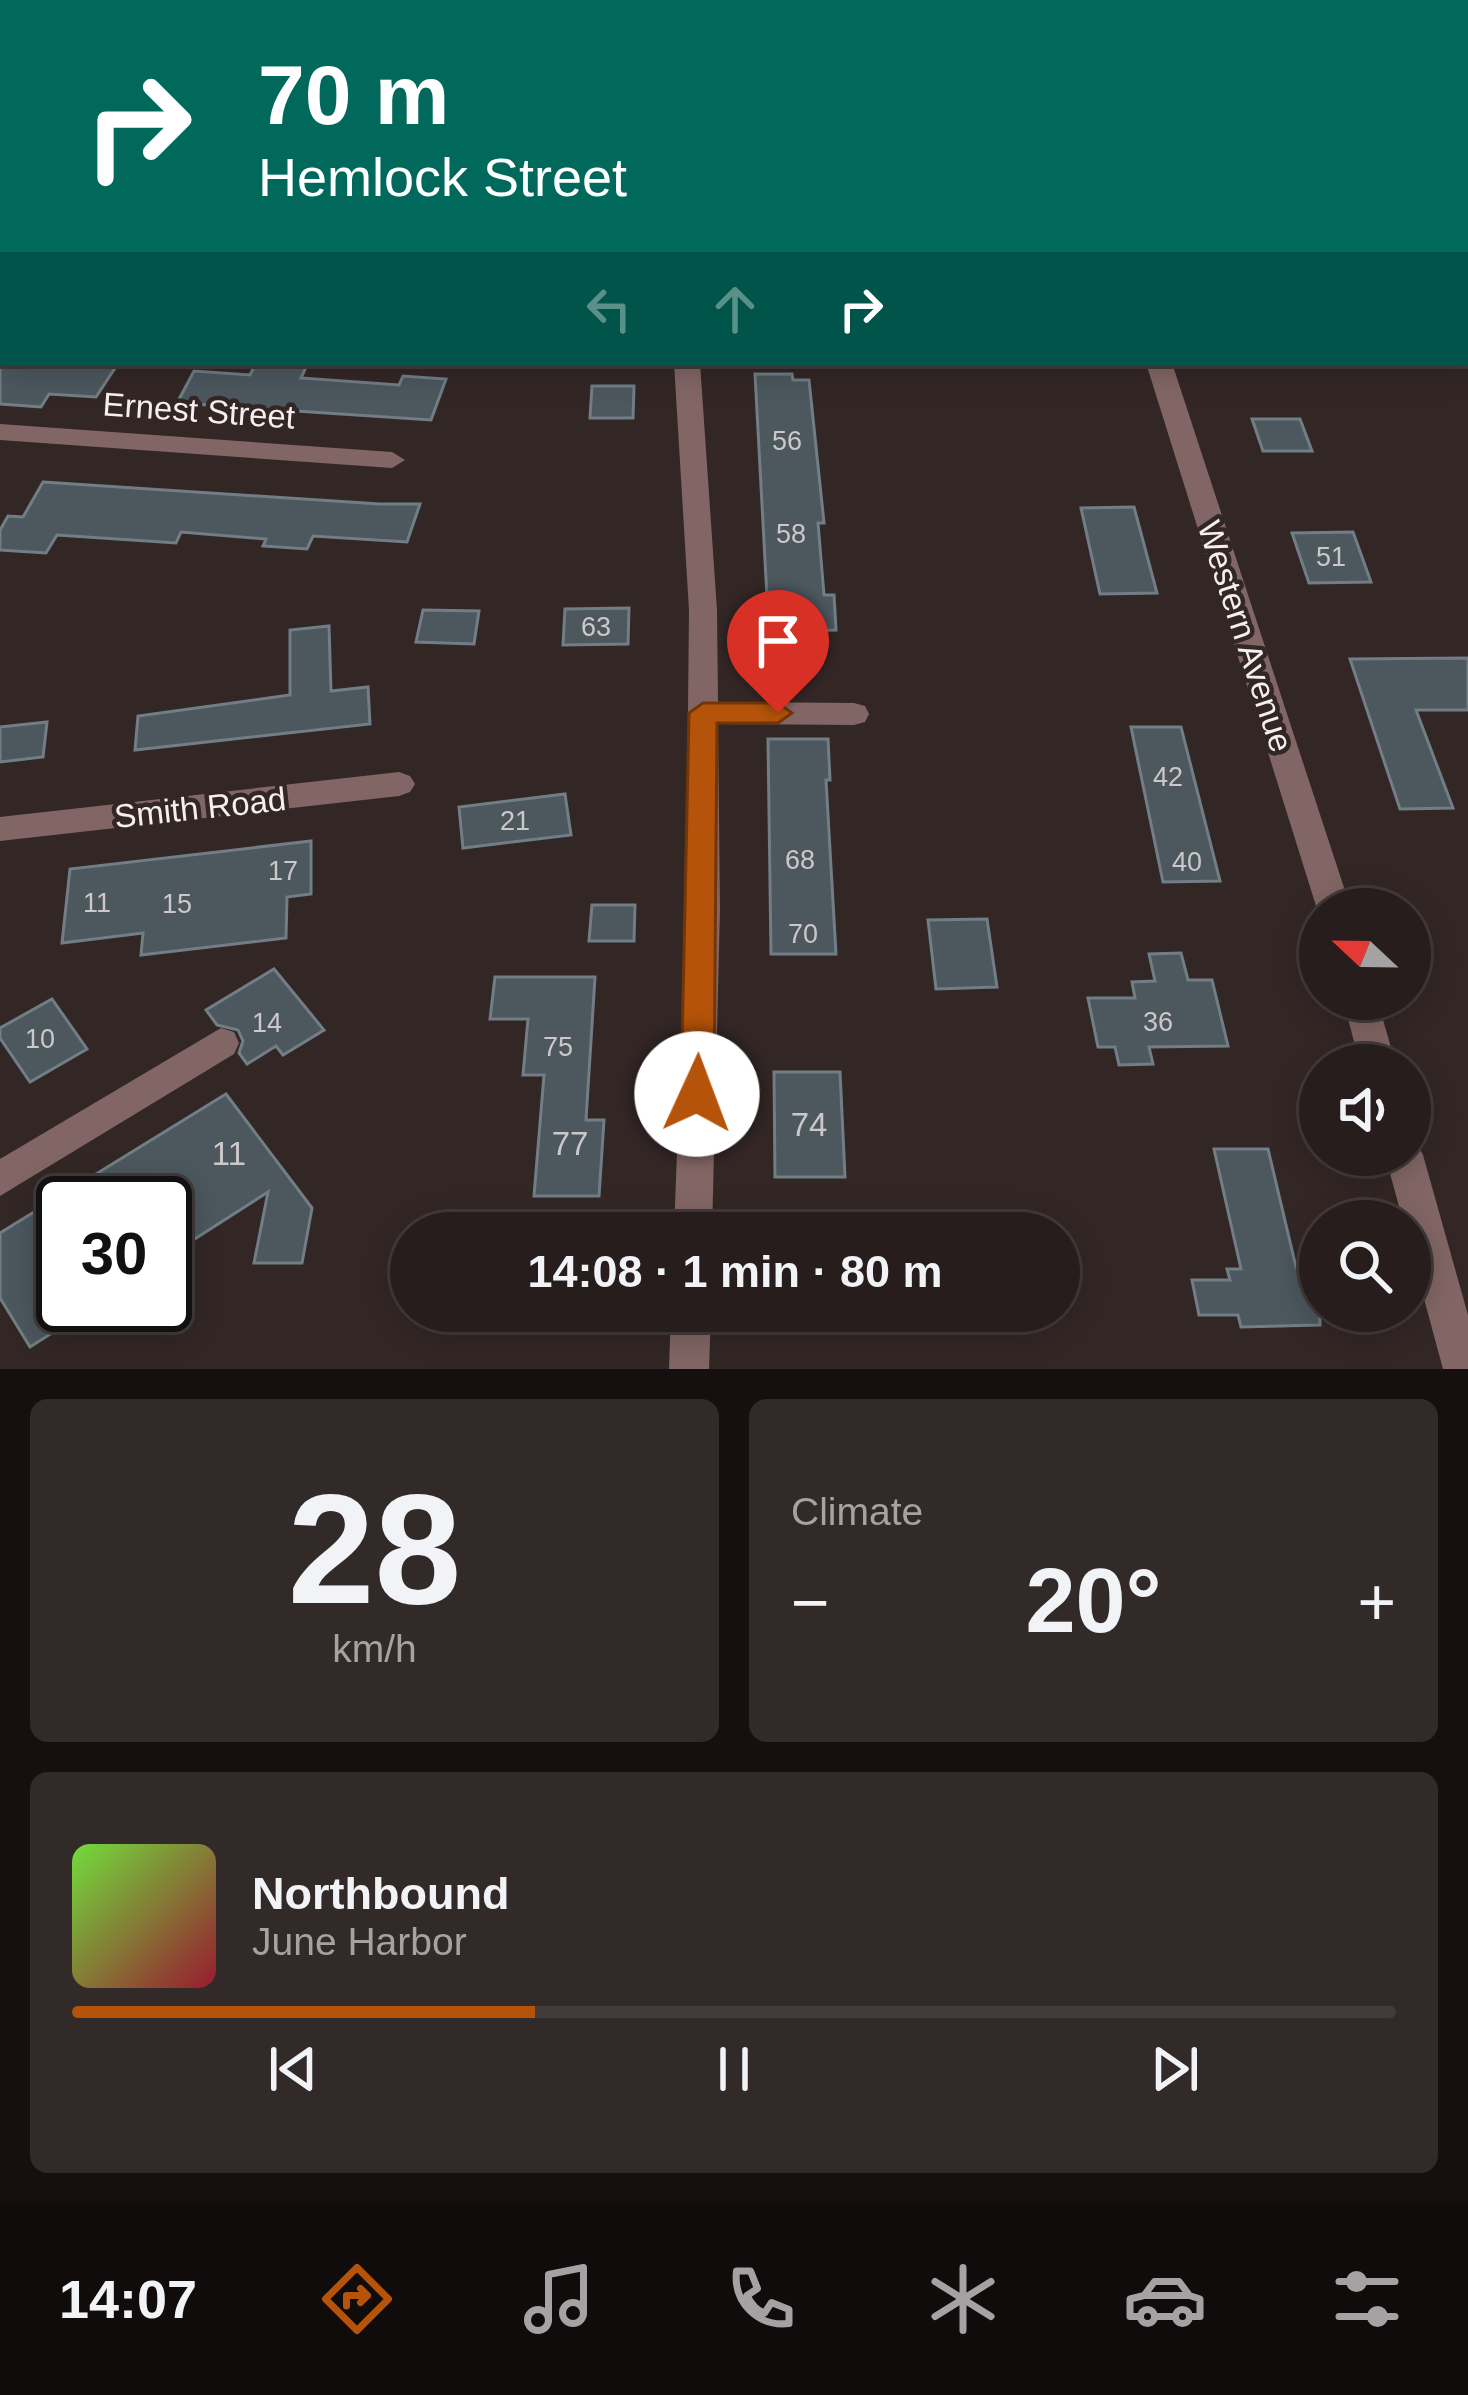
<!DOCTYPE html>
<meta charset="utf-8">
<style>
:root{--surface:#261d1c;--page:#322a29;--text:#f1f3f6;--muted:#a4a2a3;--line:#423b3b;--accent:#b45309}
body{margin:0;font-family:Arial,sans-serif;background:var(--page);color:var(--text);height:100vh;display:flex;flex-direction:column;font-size:45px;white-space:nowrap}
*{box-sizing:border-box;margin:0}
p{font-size:39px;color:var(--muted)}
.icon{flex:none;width:66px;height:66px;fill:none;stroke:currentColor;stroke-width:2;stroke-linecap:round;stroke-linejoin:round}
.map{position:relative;height:1369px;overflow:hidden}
.sheet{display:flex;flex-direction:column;gap:30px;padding:30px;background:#15100f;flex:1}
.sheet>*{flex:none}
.top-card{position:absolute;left:0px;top:0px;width:1470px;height:366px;box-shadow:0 6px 30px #0003,0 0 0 3px var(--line);background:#00695c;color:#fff;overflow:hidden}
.needle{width:78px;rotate:292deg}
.controls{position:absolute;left:1299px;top:888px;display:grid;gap:24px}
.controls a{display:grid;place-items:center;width:132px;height:132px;border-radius:50%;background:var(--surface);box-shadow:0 6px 30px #0003,0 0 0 3px var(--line);font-size:60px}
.speed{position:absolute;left:36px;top:1176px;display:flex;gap:24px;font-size:60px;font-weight:700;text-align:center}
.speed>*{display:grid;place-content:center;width:156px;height:156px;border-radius:50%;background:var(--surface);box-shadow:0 6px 30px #0003,0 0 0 3px var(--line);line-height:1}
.speed .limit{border:6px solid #111;border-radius:18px;background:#fff;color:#111}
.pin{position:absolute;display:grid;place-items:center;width:102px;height:102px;color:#fff;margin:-123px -51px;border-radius:50% 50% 50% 0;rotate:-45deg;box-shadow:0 0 12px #0007}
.pin .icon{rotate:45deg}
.me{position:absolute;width:132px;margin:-66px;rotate:2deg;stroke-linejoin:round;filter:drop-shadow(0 0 9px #0008)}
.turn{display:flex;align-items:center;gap:42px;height:252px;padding:0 60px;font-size:54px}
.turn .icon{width:156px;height:156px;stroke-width:2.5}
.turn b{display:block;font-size:84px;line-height:102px}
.lanes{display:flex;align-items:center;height:114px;padding:0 60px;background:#0003;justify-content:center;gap:60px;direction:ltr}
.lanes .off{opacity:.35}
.big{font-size:90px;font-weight:700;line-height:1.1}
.sheet .tile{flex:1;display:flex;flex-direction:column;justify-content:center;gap:18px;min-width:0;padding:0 42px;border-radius:18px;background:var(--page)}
.sheet .dial{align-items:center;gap:0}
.dial b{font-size:156px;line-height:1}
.song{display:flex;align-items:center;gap:36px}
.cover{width:144px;height:144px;border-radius:18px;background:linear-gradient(135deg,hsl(100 70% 55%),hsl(350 70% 35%))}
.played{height:12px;border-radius:6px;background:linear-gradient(90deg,var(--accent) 35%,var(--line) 35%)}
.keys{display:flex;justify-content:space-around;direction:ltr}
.heat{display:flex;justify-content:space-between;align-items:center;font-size:66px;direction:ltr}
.sheet .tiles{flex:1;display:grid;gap:30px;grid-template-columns:1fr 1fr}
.tile:last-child{grid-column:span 2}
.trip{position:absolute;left:390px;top:1212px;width:690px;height:120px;border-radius:60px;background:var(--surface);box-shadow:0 6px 30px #0003,0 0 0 3px var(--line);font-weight:700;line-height:120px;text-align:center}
.tab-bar{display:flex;height:192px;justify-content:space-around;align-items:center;background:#0f0c0b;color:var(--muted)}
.tab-bar .icon{width:84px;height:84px}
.tab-bar .selected{color:var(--accent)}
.tab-bar b{font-size:54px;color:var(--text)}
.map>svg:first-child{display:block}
.building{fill:#4c575e;stroke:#717e85;stroke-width:3}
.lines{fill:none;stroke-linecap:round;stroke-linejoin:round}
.minor{fill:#826665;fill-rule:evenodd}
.major{fill:#daa1a0;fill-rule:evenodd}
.route{fill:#b45309;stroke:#753606;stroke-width:3}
.labels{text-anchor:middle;stroke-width:9;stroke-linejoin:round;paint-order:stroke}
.number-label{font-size:27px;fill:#ccc8ca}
.street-label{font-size:33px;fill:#f7eeee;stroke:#332726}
.near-number-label{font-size:33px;fill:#ccc8ca}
</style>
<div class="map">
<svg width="1468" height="1369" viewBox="0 0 1468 1369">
<rect width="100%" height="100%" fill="#332726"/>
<g class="building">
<path d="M0,363h76l41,2 -21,32 -47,-3 -8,13 -41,-3z"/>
<path d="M256,363h52l-7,15 98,7 4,-9 43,3 -15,41 -254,-17 17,-32 56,4z"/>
<path d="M755,374h37l1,6h16l15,143h-6l6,72h10l2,35 -50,1 -2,-15h-16z"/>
<path d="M592,386h42l-1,32h-43z"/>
<path d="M1252,419h48l12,32h-49z"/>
<path d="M43,482l337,22h40l-13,38 -94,-6 -6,13 -44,-3 3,-7 -85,-7 -5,11 -119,-8 -11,18 -46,-3v-20l8,-14 15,1z"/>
<path d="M1134,507l23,86 -57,1 -19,-86z"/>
<path d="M1353,532l18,50 -62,1 -17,-50z"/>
<path d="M629,608l-1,36 -65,1 2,-36z"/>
<path d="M423,610l56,1 -5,33 -58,-2z"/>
<path d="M329,626l2,65 37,-4 2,37 -235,26 3,-34 152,-21v-65z"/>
<path d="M1468,658v52h-52l37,98 -53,1 -50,-150z"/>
<path d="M47,722l-4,35 -43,5v-35z"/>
<path d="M1131,727h50l39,154 -57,1z"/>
<path d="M768,739h60l2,41h-4l10,174h-65z"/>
<path d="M565,794l6,41 -108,13 -4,-41z"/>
<path d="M311,841v53l-24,3 -1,41 -145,17 2,-22 -81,10 8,-74z"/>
<path d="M592,905h43l-1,36h-45z"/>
<path d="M987,919l10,68 -61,2 -8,-69z"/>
<path d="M1181,953l7,27h24l16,66 -79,1 4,17 -34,1 -4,-18h-17l-10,-49h47l-3,-16 23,-1 -6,-27z"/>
<path d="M274,969l50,61 -41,25 -7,-9 -29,18 -8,-11 4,-12 -5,-11 -21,-5 -11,-15z"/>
<path d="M495,977h100l-9,143h18l-5,76h-65l10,-121h-21l5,-56h-38z"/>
<path d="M52,999l35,50 -57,33 -30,-44v-10z"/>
<path d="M774,1072h66l5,105h-70z"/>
<path d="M226,1094l86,114 -10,55h-48l14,-71 -103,66v-55h-116z"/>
<path d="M1214,1149h54l28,118h24v58l-79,2 -3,-12h-39l-7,-35h38l-3,-11h14z"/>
<path d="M34,1212l29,44v70l-33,21 -30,-49v-65z"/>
</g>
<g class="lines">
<g class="minor">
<path d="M71,0h33l-35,3z"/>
<rect x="685" y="0" width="20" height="3"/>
<path d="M848,0h24l2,3h-24z"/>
<rect x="1467" y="111" width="1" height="12"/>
<path d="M0,305h3l-3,17z"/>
<path d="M674,363h26l17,247 1,92 136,1 11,3 4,8 -4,8 -11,3 -136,-1 2,185 -8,324h-38l12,-324 3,-299z"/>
<path d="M1146,363h26l179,546h-31v5l-3,-5z"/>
<path d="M0,424l392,28 13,8 -13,8 -392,-28z"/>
<path d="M399,772l11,4 5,8 -5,8 -11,4 -399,45v-24z"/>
<path d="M1343,999h34l19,66h-36z"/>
<path d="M221,1028l13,4 5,11 -5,11 -234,142v-37z"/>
<path d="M1410,1141l7,2 6,12 45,160v54h-25l-33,-122v-26h-7l-18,-66h25z"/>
<path d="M671,1311h40l-2,58h-40z"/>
</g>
<g class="major">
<path d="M52,0h20l2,3h-20z"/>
<path d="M3,159v17l-3,1v-17z"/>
</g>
</g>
<path class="route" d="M703,703h75l14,10 -14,10h-61l-3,371 -5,10 -12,5 -11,-5 -5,-10 8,-381z"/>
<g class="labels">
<g class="number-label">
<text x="787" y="450">56</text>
<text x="791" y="543">58</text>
<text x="1331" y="566">51</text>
<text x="596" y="636">63</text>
<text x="1168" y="786">42</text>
<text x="515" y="830">21</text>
<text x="800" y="869">68</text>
<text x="1187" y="871">40</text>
<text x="283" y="880">17</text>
<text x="97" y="912">11</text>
<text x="177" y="913">15</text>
<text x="803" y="943">70</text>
<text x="1158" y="1031">36</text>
<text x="267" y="1032">14</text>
<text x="40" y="1048">10</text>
<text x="558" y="1056">75</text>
</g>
<g class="street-label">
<text transform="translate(199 410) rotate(4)" y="12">Ernest Street</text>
<text transform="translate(1246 636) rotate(72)" y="12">Western Avenue</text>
<text transform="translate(200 807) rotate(-6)" y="12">Smith Road</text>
</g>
<g class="near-number-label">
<text x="809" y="1136">74</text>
<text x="570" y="1155">77</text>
<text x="229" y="1165">11</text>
</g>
</g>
</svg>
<div class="controls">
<a><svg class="needle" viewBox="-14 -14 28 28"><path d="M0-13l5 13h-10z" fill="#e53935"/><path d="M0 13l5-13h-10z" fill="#a4a2a3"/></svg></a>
<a><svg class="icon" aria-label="sound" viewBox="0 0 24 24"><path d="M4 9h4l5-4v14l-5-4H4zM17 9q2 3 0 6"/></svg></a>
<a><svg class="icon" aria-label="search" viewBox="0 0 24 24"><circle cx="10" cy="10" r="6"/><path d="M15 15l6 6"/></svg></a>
</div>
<div class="speed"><div class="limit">30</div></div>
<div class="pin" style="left:778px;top:713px;background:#d93025"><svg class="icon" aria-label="arrive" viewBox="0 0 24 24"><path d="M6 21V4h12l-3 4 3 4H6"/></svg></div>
<svg class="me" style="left:697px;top:1094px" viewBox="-20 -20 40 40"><circle r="19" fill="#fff"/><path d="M0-13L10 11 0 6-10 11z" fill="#b45309"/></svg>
<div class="trip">14:08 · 1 min · 80 m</div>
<div class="top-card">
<div class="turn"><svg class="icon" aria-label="right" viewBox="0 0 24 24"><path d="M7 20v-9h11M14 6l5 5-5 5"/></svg><div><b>70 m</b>Hemlock Street</div></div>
<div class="lanes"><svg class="icon off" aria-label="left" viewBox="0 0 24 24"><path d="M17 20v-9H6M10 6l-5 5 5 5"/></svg><svg class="icon off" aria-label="ahead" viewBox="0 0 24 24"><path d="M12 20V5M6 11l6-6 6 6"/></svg><svg class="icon" aria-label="right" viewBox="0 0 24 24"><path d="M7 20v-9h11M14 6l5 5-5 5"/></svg></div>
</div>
</div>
<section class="sheet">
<div class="tiles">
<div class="tile dial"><b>28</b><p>km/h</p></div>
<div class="tile"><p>Climate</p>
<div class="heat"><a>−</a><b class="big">20°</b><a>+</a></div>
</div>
<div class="tile">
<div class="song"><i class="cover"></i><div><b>Northbound</b><p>June Harbor</p></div></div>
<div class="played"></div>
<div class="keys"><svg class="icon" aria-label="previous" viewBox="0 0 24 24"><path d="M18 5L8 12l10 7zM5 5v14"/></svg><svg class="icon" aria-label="pause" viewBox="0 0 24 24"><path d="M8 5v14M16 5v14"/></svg><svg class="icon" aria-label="next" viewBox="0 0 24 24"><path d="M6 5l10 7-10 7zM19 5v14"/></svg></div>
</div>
</div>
</section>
<nav class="tab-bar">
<b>14:07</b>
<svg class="icon selected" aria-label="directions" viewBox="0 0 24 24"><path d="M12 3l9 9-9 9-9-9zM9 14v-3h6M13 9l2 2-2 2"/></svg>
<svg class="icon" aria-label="music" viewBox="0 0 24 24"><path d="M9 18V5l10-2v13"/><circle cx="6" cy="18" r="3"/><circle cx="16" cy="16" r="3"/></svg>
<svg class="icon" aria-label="phone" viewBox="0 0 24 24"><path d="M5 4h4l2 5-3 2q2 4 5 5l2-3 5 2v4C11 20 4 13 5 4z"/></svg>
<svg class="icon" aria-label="climate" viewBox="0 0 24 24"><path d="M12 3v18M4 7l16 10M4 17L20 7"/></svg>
<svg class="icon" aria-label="car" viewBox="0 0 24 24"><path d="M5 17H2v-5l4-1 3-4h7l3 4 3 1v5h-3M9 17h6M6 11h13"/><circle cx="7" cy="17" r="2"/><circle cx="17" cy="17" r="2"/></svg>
<svg class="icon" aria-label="filters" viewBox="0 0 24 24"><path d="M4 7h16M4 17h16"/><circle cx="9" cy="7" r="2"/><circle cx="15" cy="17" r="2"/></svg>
</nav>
